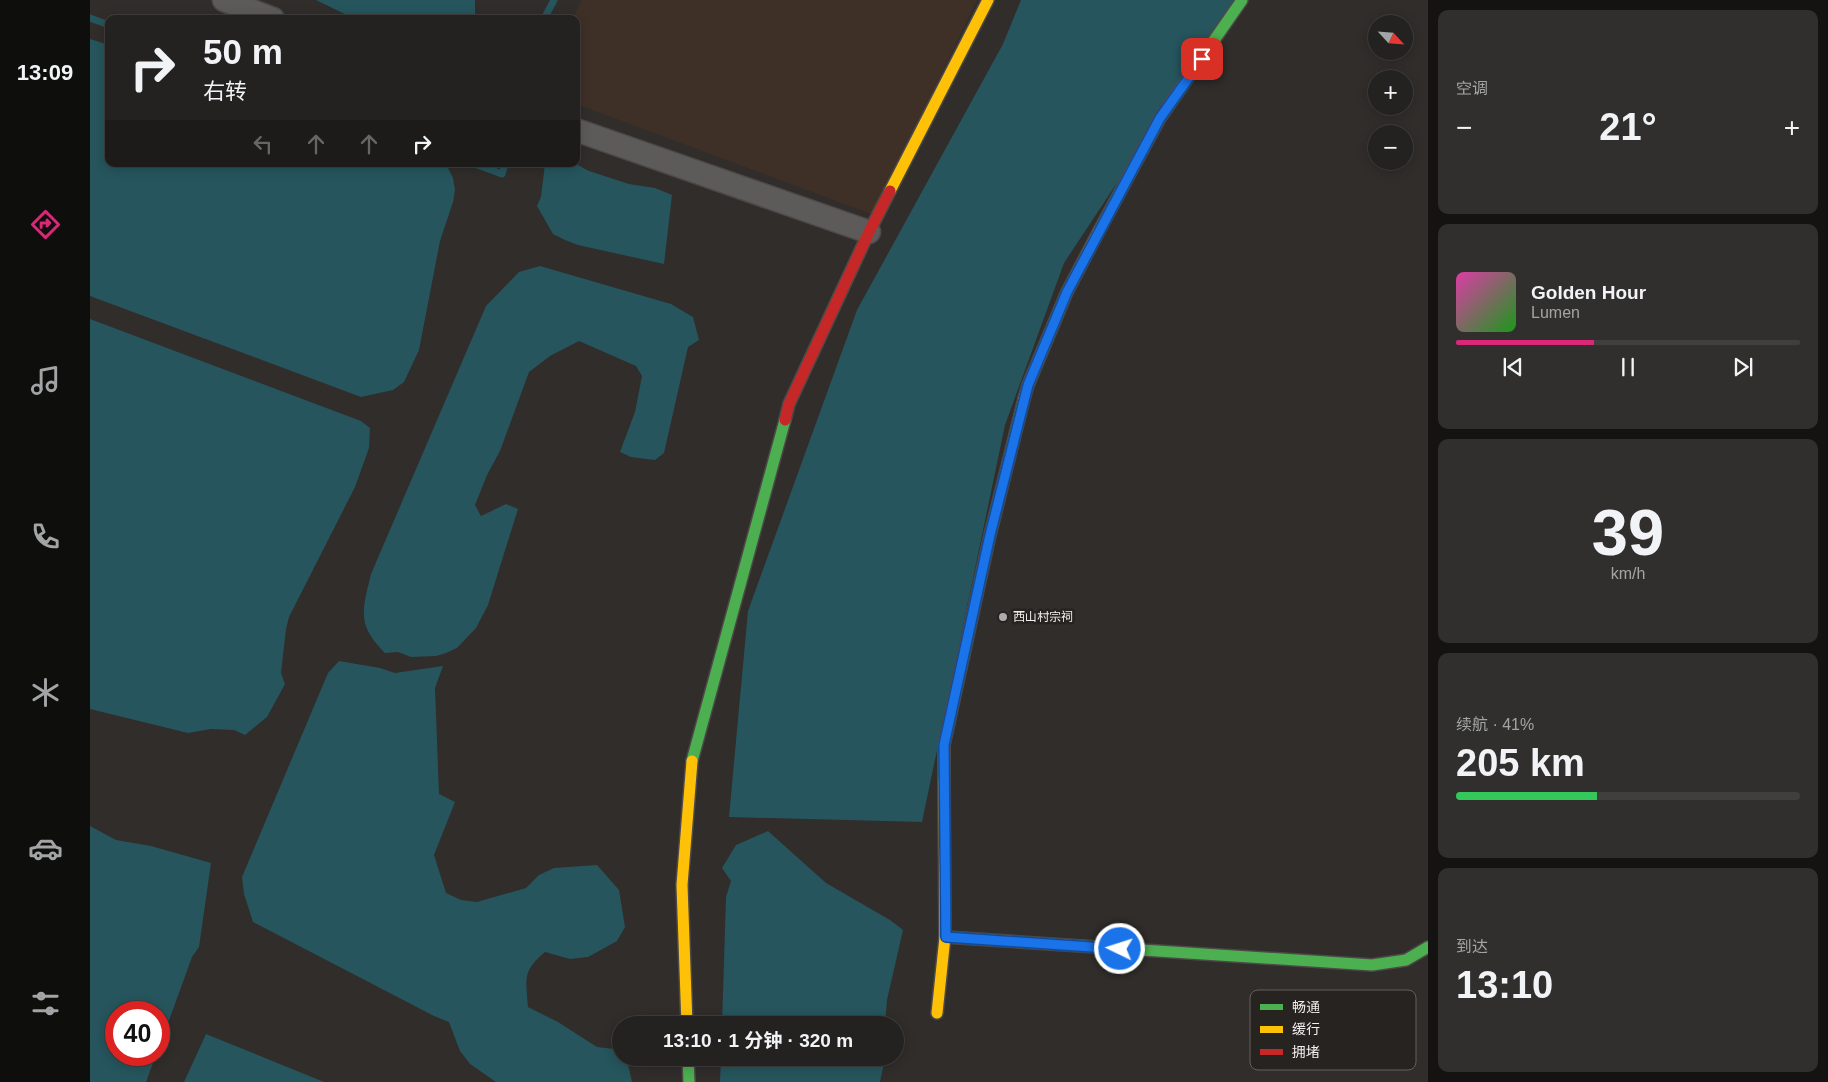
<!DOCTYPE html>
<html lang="zh">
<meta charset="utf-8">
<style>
:root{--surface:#242220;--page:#302f2d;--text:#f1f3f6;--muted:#a3a4a5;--line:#413f3e;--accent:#db2777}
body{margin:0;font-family:Arial,"Noto Sans SC",sans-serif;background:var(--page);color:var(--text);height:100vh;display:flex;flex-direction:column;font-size:19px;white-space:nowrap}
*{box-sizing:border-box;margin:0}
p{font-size:16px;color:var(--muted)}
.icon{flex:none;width:28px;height:28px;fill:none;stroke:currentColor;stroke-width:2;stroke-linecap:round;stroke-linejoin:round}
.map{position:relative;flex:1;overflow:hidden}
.side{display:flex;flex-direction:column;gap:10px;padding:10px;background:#141312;width:400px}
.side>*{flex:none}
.hud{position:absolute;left:15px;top:15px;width:475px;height:152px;border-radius:10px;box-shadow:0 2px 12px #0003,0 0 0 1px var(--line);background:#242220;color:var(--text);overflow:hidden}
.needle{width:32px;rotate:116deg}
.controls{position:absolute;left:1278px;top:15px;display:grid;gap:10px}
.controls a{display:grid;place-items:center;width:45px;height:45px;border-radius:50%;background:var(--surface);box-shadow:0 2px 12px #0003,0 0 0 1px var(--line);font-size:25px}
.speed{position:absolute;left:15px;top:1001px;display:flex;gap:10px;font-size:25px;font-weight:700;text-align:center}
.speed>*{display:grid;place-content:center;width:65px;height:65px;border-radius:50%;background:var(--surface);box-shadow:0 2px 12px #0003,0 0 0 1px var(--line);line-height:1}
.speed .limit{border:8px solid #d22;background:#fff;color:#111}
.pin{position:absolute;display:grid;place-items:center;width:42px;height:42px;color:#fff;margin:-21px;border-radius:10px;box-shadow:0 2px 8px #0006}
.me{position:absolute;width:55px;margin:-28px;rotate:274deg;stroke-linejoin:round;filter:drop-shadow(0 0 4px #0008)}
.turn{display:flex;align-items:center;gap:18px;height:105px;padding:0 15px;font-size:22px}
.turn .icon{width:65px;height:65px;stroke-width:2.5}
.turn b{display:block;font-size:35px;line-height:42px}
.lanes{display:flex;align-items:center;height:48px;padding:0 15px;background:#0003;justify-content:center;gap:25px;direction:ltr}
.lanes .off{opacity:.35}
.big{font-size:38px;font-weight:700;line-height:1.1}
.side .widget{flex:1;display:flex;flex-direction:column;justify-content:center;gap:8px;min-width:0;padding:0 18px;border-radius:10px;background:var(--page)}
.side .dial{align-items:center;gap:0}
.dial b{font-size:65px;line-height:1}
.song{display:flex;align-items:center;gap:15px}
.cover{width:60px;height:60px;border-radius:8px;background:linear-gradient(135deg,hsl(320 70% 55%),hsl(120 70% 35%))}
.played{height:5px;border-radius:2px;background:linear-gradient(90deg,var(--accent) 40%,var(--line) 40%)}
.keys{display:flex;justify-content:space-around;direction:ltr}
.heat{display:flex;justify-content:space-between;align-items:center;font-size:28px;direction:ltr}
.charge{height:8px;border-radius:4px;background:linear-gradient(90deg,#34c759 41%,var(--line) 0)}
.trip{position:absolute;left:522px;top:1016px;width:292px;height:50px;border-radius:25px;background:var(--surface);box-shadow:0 2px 12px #0003,0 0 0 1px var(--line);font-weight:700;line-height:50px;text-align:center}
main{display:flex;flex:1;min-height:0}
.tabs{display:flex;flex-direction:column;width:90px;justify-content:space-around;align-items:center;background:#0e0e0d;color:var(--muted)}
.tabs .icon{width:35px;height:35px}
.tabs .active{color:var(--accent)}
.tabs b{font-size:22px;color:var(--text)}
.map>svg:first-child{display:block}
.industrial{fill:#3f3027}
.water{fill:#26555d}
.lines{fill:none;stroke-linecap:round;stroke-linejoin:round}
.stream{stroke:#26555d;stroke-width:7}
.street-casing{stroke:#4c4948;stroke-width:25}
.fast-casing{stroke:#4c4948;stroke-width:14}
.slow-casing{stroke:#4c4948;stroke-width:14}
.jam-casing{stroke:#4c4948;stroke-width:14}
.street{stroke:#5d5b5a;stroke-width:22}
.fast{stroke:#4caf50;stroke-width:11}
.slow{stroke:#ffc107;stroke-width:11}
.jam{stroke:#c62828;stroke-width:11}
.route-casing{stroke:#114b97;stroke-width:12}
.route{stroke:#1a73e8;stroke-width:9}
.poi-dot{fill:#afabaa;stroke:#272320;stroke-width:2}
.labels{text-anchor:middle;stroke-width:5;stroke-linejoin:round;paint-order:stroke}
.poi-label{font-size:12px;fill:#f3efee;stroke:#272320;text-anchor:start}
.key{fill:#272320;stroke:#64605e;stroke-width:1}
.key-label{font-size:14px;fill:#f3efee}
</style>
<main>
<nav class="tabs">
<b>13:09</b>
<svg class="icon active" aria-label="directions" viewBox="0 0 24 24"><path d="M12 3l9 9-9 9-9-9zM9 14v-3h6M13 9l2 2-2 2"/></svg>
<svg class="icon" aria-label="music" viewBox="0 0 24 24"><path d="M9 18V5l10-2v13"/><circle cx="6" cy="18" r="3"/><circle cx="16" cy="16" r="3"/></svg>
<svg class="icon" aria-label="phone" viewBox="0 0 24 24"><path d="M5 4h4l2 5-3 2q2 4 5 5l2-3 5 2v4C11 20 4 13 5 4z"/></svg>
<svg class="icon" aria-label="climate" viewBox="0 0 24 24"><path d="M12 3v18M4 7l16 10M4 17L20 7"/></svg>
<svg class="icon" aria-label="car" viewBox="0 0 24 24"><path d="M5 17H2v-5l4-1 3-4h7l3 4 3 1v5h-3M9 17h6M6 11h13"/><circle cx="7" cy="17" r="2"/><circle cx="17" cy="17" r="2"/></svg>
<svg class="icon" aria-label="filters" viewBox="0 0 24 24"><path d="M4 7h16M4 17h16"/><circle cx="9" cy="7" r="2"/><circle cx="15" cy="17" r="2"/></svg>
</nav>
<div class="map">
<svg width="1338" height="1082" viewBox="0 0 1338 1082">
<rect width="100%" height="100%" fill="#302d2b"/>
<path class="industrial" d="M492,0h395l-103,215 -298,-111v-85h-4z"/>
<g class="water">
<path d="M226,0h159v19h-120z"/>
<path d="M931,0h217l-174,263 -59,162 -83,397 -193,-5 19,-206 109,-301 146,-266z"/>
<path d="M0,39l19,6v119h337l7,14 2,12 -2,12 -13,39 -21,109 -15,32 -11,8 -32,7 -271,-101z"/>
<path d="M455,164h31l13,7 40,13 26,4 17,7 -8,69 -86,-19 -13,-5 -12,-6 -16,-28 4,-9z"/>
<path d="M450,266l131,38 22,13 6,23 -11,7 -24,106 -9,7 -24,-3 -11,-5 15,-40 7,-36 -6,-10 -57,-25 -29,15 -21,16 -29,79 -13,24 -12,30 6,11 25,-12 12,5 -30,96 -12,23 -19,20 -11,5 -10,3 -25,1 -13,-5 -13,1c-6,-6 -13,-14 -17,-22 -9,-17 -1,-39 3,-57l115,-268 33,-34z"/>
<path d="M0,319l271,102 9,7 -1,20 -14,39 -66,130 -3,12 -5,44 4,11 -18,33 -22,18 -11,-5 -23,-1 -23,4 -98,-24z"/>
<path d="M249,661l41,7 15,5 48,-7 -8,22 4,106 16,8 -21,53 12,38 15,7 16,2 49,-14 13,-13 15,-7 43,-3 22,25 6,37 -8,14 -29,16 -18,2 -25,-7c-23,19 -19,28 -17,55l30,15 39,25 17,2 7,6v3l6,2 5,22h-136l-26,-18 -10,-13 -11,-29 -15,-6 -181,-94 -9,-28 -2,-17 86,-204z"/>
<path d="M0,826l26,14 35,6 60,17 -12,84 -7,10 -33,91v-36h-43v43h40l-10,27h-56z"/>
<path d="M678,831l58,52 64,37 13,10 -16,70 -2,25h-163l4,-128 5,-16 -9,-13 14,-23z"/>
<path d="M116,1034l118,48h-140z"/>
<path d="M631,1058h164l-5,24h-160z"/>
</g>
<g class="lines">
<g class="stream">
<path d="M0,18l19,7"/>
<path d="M454,19l10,-19"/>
<path d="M385,164l27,10 3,-10"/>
</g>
<g class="street-casing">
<g id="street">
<path d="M134,0l49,19"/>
<path d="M486,130l293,102"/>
</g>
</g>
<g class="fast-casing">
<g id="fast">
<path d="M1009,231l61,-113 82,-118"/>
<path d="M602,761l93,-341"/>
<path d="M854,782v-37l46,-210 34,-136"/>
<path d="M855,937l427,28 34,-5 22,-13"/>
<path d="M598,1058l1,24"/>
</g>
</g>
<g class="slow-casing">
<g id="slow">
<path d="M800,191l98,-191"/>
<path d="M934,399l4,-14 39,-93 32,-61"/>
<path d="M847,1013l8,-76 -1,-155"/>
<path d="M597,1025l-5,-140 10,-124"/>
</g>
</g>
<g class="jam-casing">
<path id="jam" d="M695,420l4,-16 80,-172 21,-41"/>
</g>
<use href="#street" class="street"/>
<use href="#fast" class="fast"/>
<use href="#slow" class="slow"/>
<use href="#jam" class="jam"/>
</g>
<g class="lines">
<g class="route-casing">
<path id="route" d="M1030,949l-174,-12 -2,-192 46,-210 38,-150 39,-93 93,-174 42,-59"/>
</g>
<use href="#route" class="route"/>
</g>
<circle class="poi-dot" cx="913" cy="617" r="5"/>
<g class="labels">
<g class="poi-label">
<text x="923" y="621">西山村宗祠</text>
</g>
</g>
<rect x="1160" y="990" width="166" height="80" rx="8" class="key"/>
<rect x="1170" y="1004" width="23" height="6" fill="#4caf50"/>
<rect x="1170" y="1026" width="23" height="7" fill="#ffc107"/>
<rect x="1170" y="1049" width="23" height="6" fill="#c62828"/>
<g class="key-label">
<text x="1202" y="1012">畅通</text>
<text x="1202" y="1034">缓行</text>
<text x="1202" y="1057">拥堵</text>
</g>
</svg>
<div class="controls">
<a><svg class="needle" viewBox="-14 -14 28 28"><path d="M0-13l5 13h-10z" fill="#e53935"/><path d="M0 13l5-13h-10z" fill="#a3a4a5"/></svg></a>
<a>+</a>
<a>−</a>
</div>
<div class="speed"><div class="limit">40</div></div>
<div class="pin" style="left:1112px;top:59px;background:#d93025"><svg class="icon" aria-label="arrive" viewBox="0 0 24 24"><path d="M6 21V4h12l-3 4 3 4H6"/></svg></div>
<svg class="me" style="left:1030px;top:949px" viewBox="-20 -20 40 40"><circle r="17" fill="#1a73e8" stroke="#fff" stroke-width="3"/><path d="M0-11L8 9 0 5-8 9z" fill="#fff"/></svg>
<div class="trip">13:10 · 1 分钟 · 320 m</div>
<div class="hud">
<div class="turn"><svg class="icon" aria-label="right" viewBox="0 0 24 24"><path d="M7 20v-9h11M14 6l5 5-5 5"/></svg><div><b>50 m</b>右转</div></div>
<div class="lanes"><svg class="icon off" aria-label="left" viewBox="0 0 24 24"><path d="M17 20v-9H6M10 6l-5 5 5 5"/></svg><svg class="icon off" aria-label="ahead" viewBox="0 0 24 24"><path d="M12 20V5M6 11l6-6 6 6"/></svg><svg class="icon off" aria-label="ahead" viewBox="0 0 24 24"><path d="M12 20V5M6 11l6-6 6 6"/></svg><svg class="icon" aria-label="right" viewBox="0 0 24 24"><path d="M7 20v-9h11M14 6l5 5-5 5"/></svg></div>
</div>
</div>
<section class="side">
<div class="widget"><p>空调</p>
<div class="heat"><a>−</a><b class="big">21°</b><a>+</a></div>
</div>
<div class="widget">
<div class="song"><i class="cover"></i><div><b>Golden Hour</b><p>Lumen</p></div></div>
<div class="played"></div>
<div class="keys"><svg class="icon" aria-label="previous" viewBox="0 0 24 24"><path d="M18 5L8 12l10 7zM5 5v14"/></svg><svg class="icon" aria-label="pause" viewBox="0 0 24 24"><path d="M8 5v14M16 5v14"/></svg><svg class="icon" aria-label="next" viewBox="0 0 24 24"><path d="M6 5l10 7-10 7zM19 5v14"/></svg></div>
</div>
<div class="widget dial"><b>39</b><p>km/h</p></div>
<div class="widget"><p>续航 · 41%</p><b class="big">205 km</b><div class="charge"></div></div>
<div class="widget"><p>到达</p><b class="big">13:10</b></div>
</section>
</main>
